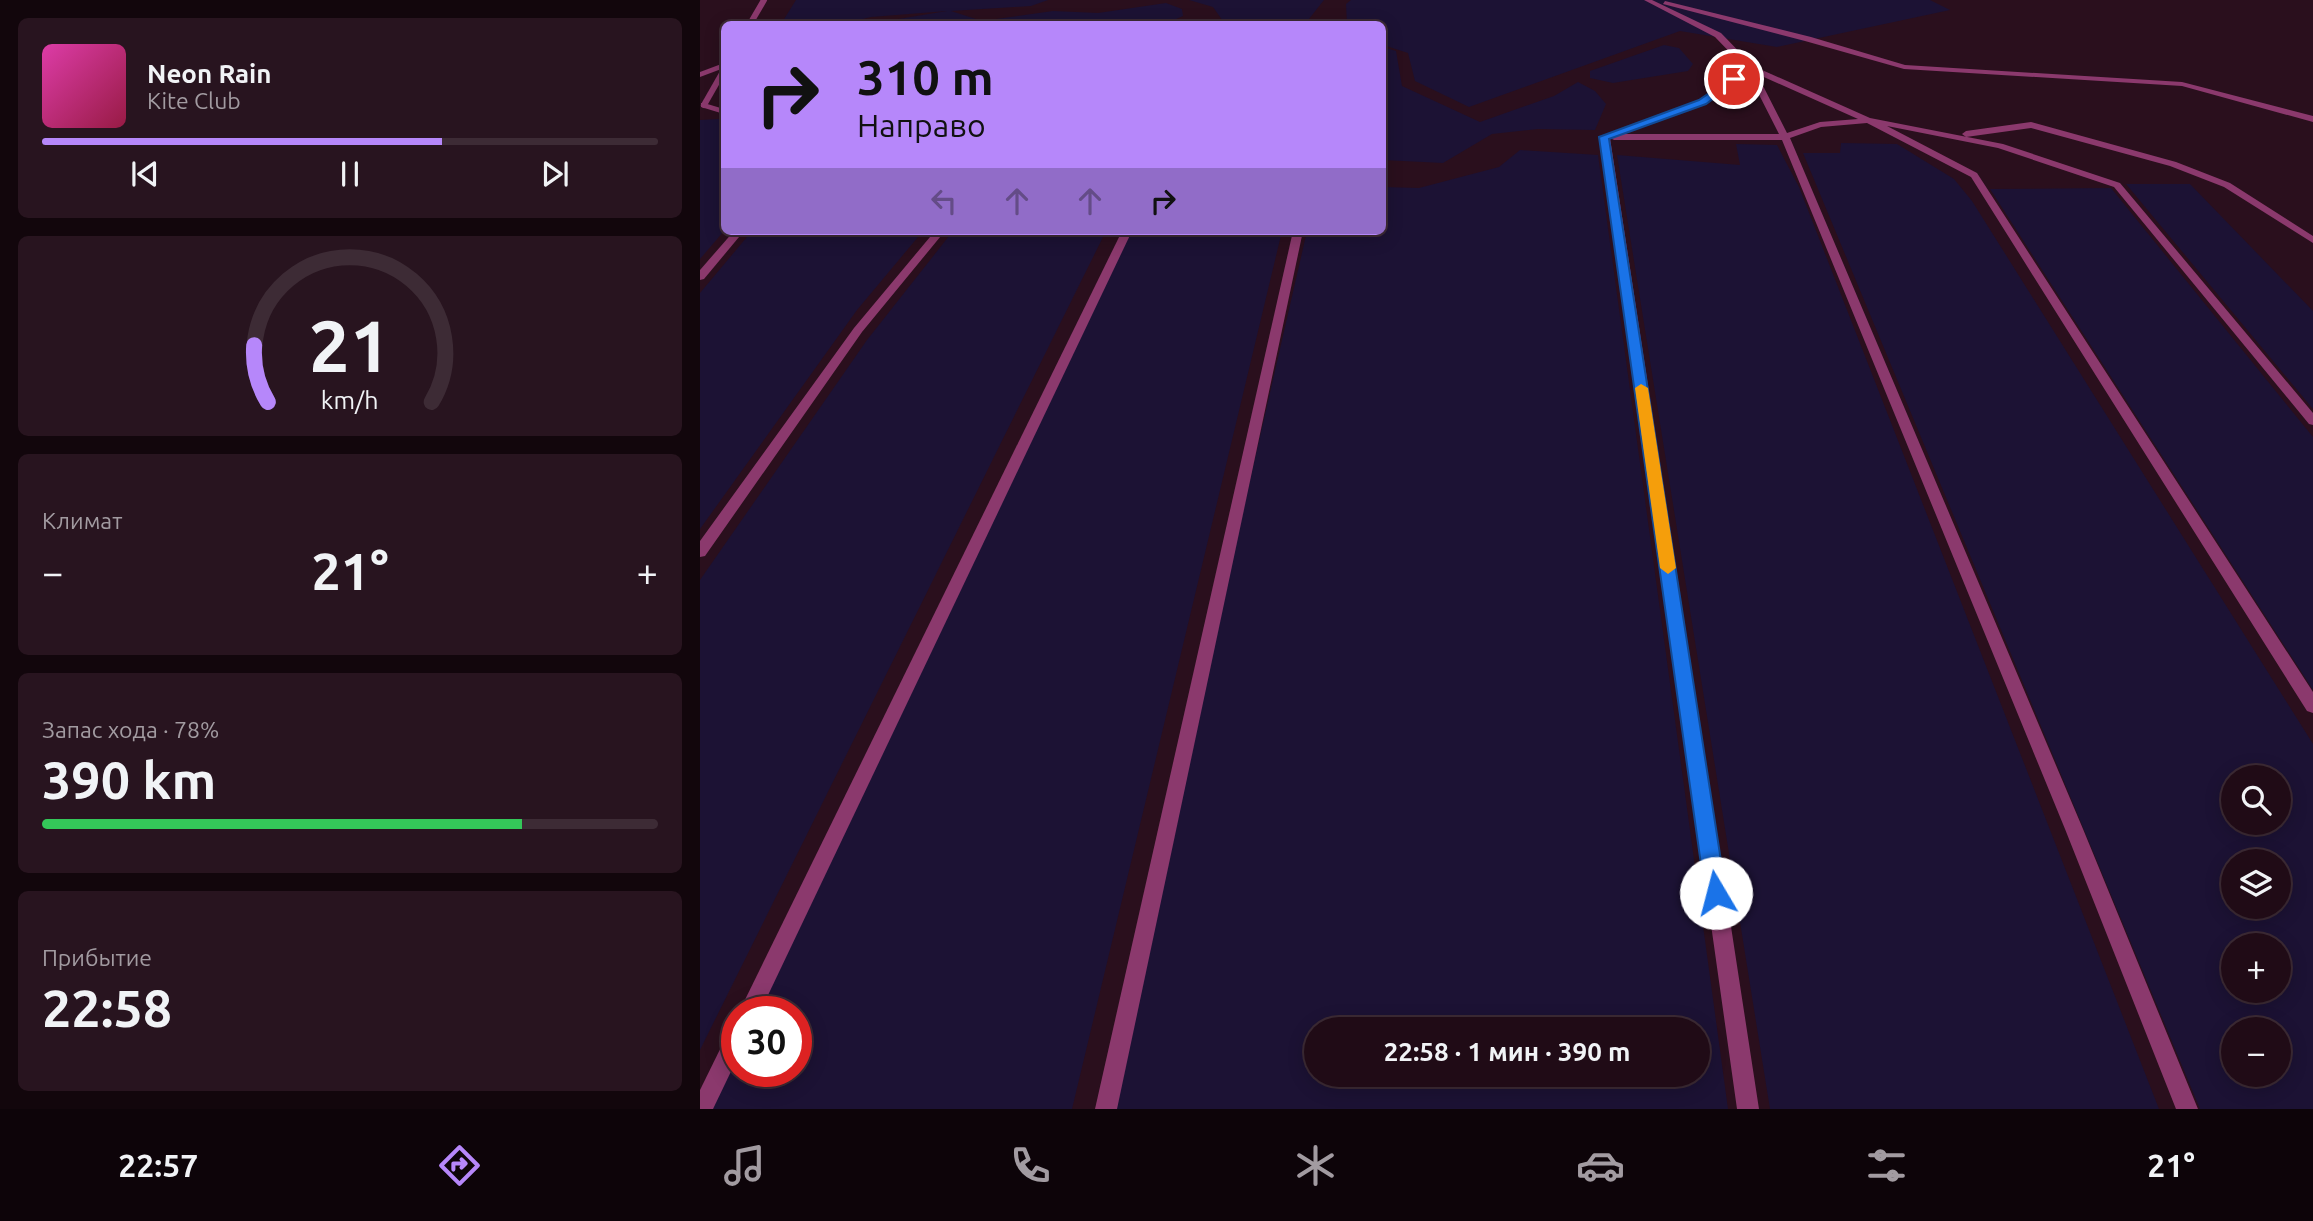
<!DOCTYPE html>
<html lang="ru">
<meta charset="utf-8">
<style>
:root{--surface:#200b16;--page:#28141f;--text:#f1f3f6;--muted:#a29ba1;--line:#3d2b35;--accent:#b687fa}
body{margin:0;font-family:Ubuntu,sans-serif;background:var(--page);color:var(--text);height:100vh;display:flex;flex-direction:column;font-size:26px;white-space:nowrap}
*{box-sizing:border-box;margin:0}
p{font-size:23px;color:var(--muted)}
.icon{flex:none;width:38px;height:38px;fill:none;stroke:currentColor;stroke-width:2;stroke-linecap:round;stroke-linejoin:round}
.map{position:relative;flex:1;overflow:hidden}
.drawer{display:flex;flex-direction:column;gap:18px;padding:18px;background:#12060c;width:700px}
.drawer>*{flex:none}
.banner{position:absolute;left:21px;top:21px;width:665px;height:214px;border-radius:10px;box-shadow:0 4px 18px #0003,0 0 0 2px var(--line);background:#b687fa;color:#111;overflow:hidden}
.controls{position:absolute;left:1521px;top:765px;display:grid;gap:14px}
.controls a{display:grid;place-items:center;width:70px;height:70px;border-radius:50%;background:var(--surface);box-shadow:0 4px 18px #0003,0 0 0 2px var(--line);font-size:35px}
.speed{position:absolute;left:21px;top:996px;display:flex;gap:14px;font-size:35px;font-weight:700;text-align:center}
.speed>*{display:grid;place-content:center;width:91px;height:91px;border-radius:50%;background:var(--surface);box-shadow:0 4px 18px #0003,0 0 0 2px var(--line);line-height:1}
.speed .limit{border:10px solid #d22;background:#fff;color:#111}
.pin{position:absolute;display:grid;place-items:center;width:60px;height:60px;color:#fff;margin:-30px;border:4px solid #fff;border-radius:50%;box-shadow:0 2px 7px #0007}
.me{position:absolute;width:77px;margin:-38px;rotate:352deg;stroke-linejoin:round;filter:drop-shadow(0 0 5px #0008)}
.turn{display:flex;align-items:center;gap:24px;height:147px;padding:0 21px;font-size:32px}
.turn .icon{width:91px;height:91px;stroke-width:2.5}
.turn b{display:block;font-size:49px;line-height:60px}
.lanes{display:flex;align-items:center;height:66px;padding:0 21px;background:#0003;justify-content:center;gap:35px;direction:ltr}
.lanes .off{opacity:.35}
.big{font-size:52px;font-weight:700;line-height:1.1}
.drawer .tile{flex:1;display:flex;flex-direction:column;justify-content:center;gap:10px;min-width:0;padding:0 24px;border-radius:10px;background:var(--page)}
.drawer .dial{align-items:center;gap:0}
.dial svg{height:182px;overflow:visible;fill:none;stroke:var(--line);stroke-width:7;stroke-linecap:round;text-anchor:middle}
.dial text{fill:var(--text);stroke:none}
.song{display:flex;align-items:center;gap:21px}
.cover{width:84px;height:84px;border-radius:10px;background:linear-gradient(135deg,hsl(320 70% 55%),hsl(340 70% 35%))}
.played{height:7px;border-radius:4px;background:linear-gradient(90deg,var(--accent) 65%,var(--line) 65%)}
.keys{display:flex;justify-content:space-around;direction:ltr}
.heat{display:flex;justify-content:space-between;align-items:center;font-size:38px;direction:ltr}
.charge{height:10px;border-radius:5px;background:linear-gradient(90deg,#34c759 78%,var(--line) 0)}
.trip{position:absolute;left:604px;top:1017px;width:406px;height:70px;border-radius:35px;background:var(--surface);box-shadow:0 4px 18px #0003,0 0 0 2px var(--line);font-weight:700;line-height:70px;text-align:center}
.menu{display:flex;height:112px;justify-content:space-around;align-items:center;background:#0d0409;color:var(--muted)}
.menu .icon{width:49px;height:49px}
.menu .current{color:var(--accent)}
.menu b{font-size:32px;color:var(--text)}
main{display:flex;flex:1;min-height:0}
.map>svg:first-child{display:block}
.green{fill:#1c1234;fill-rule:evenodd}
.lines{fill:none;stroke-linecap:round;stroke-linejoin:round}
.service{stroke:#8b396d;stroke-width:6}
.minor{fill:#8b396d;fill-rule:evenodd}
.route{fill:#1a73e8;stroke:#114b97;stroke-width:2}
.slow{fill:#f59e0b}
</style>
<main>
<section class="drawer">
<div class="tile">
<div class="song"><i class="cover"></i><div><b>Neon Rain</b><p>Kite Club</p></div></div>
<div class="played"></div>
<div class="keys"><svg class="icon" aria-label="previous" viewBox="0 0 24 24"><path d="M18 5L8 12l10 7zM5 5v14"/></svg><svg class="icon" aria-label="pause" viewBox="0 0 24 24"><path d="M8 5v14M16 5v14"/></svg><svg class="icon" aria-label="next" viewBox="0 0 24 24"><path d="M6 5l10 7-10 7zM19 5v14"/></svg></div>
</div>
<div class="tile dial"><svg viewBox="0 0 100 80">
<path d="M14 69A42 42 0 1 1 86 69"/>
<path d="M14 69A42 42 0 0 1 8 44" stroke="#b687fa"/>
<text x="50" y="56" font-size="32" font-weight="700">21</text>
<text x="50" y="72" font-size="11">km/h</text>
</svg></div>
<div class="tile"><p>Климат</p>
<div class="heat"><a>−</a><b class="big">21°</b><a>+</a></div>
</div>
<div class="tile"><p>Запас хода · 78%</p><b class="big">390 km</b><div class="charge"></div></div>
<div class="tile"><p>Прибытие</p><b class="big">22:58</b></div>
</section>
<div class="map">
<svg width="1613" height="1109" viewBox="0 0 1613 1109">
<rect width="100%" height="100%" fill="#2a0f1d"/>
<g class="green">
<path d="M96,0h252l-17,6 -80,5 31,10 71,-10 45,2 68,-10 16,6 1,7 -14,6 -18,2h-283l79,-13 -76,6 -30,7h-60z"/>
<path d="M489,0h135l-19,24h-80l-12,-17z"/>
<path d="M651,0h579l20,10 -173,37 -97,-16 -211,76 -54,-26 -7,-28 -25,-8 -1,-21h-35l-1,-20z"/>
<path d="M964,45l15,3 14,16 -5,7 -75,12 -23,-5v-7z"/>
<path d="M683,47l13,4 6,35 78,36 74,-26 24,-14 17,9 11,13 -11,26 -57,-1 -46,5 -49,29 -60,-3z"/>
<path d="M19,119l5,4v108l-24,28v-139z"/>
<path d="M1141,143l56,1 57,35 18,22 341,543v365h-113l-397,-956h37zM1533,777h45v45h-45zM1533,861h45v45h-45zM1533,945h45v45h-45zM1533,1029h45v45h-45z"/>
<path d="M1036,144l41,1 22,42 360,922h-389l-153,-954 123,10z"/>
<path d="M820,150l78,5 130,954h-622l201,-878h75l1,-44 36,1 80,-21zM616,1029h382v45h-382z"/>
<path d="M1426,184h64l123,127v98z"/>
<path d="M1411,188l202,249v253l-323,-501z"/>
<path d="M52,231h171l-66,79 -157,219v-236z"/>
<path d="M253,231h153l-406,819v-470l167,-240z"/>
<path d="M428,231h154l-210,878h-362l27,-57v19h59v-59l-40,-1z"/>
</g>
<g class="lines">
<g class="service">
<path d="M50,24l14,-24"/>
<path d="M4,105l20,-35"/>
</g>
<g class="minor">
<path d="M944,0h8l69,33 32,33 117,52 133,26 117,39 193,230v12l-4,-1 -195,-237 -116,-39 -111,-22 90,47 336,519v21l-6,-2 -336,-534 -104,-54 -46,4 -31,11 293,691 115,280h-22l-111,-280 -283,-689h-168l-4,-2 149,971h-22l-137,-972 100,-37 45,-32 -30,-31zM1048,73l31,61h-159l86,-30zM1057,74l101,45 -38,3 -33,11z"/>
<path d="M965,1l146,36 94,28 277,17 131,34v6l-131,-36 -278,-17 -99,-28 -142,-37z"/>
<path d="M24,63v5l-24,9v-5z"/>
<path d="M4,103l20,6v5l-23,-7v-4z"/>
<path d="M1331,122l145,40 54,21 83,53v7l-89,-56 -54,-21 -139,-38 -65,9 -4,-3 4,-3z"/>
<path d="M34,231h10l-40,48 -4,1v-10z"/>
<path d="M235,231h10l-83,101 -157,224 -5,1v-16l154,-213z"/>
<path d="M422,231h10l-372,781h-21z"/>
<path d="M593,231h10l-186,878h-22z"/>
<path d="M37,1026v33l-24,50h-13v-19l30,-61z"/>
</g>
</g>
<path class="route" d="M1034,76l3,1v4l-31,23 -97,35 117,754 -3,7 -7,3 -8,-3 -3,-7 -106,-756 100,-37z"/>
<path class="slow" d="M941,384l7,4 28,180 -8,6 -8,-6 -25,-180z"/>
</svg>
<div class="controls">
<a><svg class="icon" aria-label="search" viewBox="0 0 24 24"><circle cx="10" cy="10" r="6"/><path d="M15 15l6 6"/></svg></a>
<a><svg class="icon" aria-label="layers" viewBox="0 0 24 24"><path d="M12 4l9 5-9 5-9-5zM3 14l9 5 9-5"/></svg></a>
<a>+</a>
<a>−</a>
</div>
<div class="speed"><div class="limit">30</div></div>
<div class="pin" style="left:1034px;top:79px;background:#d93025"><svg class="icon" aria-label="arrive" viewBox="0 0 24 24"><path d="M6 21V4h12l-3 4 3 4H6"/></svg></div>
<svg class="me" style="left:1016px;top:893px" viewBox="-20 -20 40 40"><circle r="19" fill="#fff"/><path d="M0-13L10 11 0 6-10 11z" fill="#1a73e8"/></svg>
<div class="trip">22:58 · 1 мин · 390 m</div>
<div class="banner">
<div class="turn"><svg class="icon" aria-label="right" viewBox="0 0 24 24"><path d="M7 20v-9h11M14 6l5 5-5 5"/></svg><div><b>310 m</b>Направо</div></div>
<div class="lanes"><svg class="icon off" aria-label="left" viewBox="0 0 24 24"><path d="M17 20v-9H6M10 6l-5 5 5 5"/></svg><svg class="icon off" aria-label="ahead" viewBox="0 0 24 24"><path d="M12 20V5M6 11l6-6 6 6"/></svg><svg class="icon off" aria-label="ahead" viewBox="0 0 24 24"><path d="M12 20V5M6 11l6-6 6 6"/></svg><svg class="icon" aria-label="right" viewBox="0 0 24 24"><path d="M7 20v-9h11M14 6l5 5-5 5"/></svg></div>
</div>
</div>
</main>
<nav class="menu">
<b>22:57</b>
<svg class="icon current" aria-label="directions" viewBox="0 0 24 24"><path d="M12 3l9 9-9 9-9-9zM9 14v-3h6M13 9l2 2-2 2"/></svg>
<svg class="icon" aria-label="music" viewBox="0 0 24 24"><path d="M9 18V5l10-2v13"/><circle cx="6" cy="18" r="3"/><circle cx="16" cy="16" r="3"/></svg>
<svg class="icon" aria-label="phone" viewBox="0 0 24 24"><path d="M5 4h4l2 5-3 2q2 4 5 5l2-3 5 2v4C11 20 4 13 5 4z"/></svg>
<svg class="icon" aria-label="climate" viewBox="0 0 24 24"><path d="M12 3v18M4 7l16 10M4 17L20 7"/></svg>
<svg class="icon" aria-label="car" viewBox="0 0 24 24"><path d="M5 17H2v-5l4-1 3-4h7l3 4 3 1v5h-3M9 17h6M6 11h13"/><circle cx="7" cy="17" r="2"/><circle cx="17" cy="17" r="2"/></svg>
<svg class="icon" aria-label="filters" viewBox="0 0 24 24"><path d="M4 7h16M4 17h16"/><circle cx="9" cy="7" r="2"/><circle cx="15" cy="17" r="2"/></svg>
<b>21°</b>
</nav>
